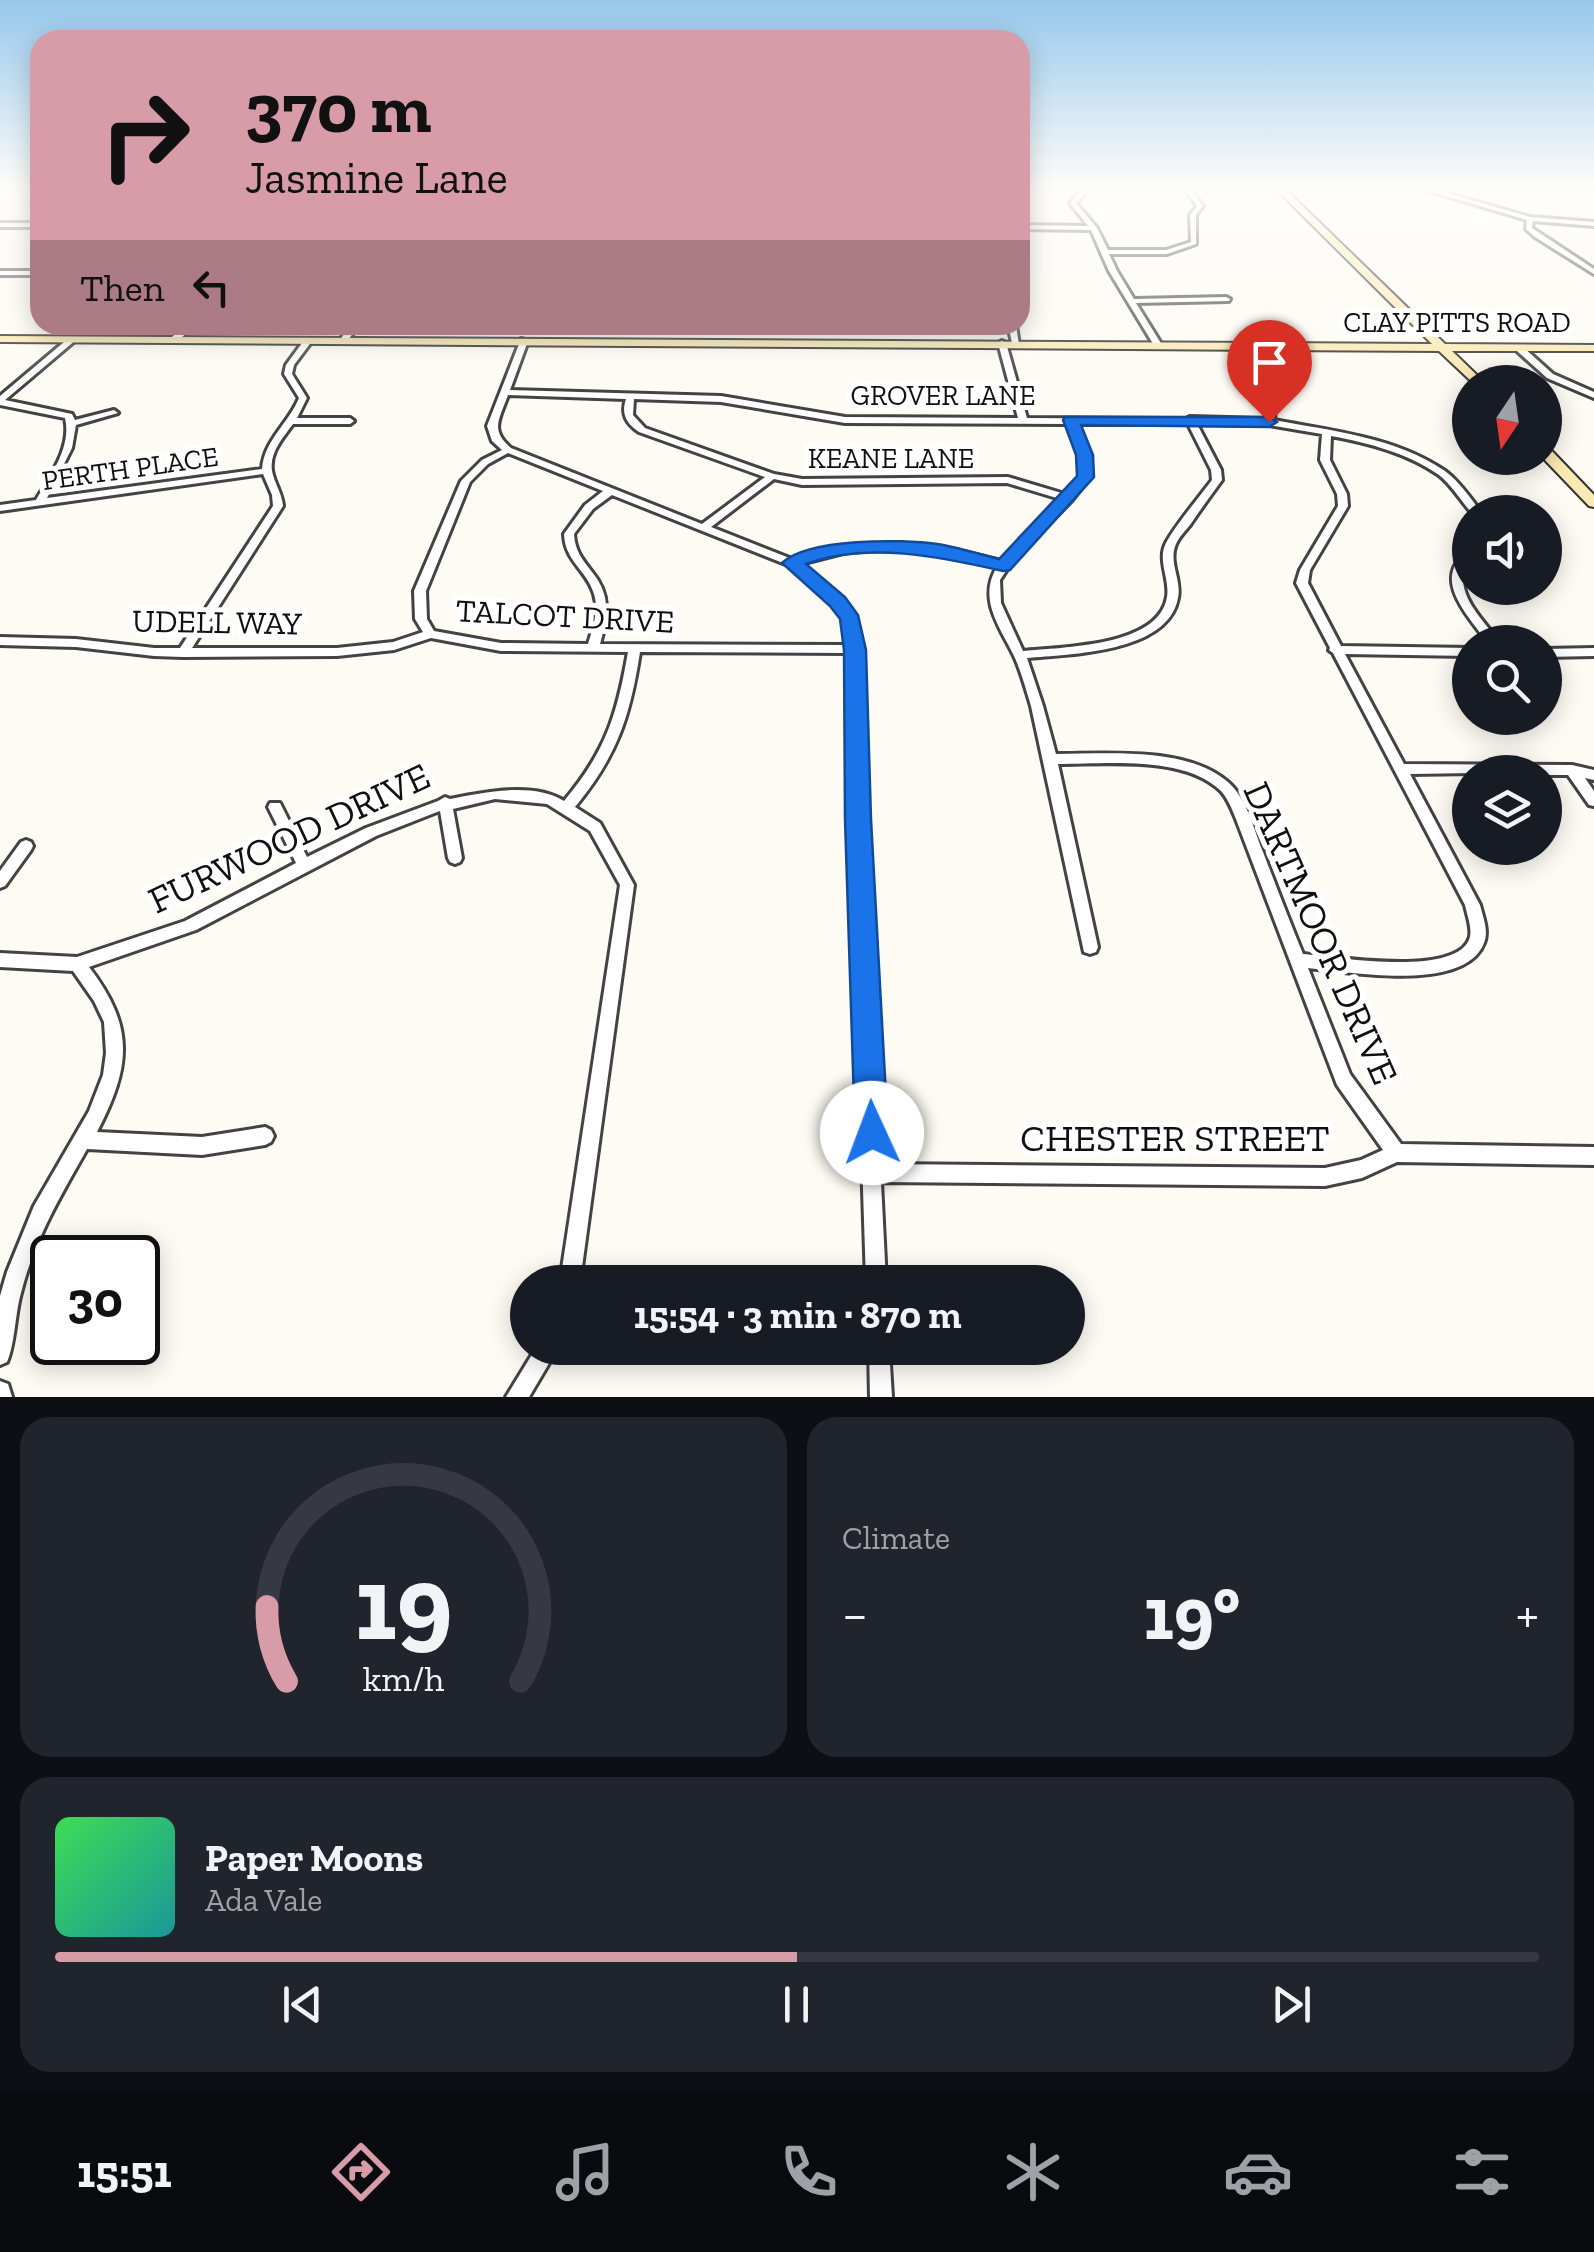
<!DOCTYPE html>
<meta charset="utf-8">
<style>
:root{--surface:#171b24;--page:#20242c;--text:#f1f3f6;--muted:#9ea1a6;--line:#363941;--accent:#d89ba8}
body{margin:0;font-family:"Zilla Slab",serif;background:var(--page);color:var(--text);height:100vh;display:flex;flex-direction:column;font-size:38px;white-space:nowrap}
*{box-sizing:border-box;margin:0}
p{font-size:32px;color:var(--muted)}
.icon{flex:none;width:55px;height:55px;fill:none;stroke:currentColor;stroke-width:2;stroke-linecap:round;stroke-linejoin:round}
.map{position:relative;height:1397px;overflow:hidden}
.sheet{display:flex;flex-direction:column;gap:20px;padding:20px;background:#0d0f14;flex:1}
.sheet>*{flex:none}
.top-card{position:absolute;left:30px;top:30px;width:1000px;height:305px;border-radius:30px;box-shadow:0 5px 25px #0003;background:#d89ba8;color:#111;overflow:hidden}
.needle{width:65px;rotate:193deg}
.buttons{position:absolute;left:1452px;top:365px;display:grid;gap:20px}
.buttons a{display:grid;place-items:center;width:110px;height:110px;border-radius:50%;background:var(--surface);box-shadow:0 5px 25px #0003;font-size:50px}
.speed{position:absolute;left:30px;top:1235px;display:flex;gap:20px;font-size:50px;font-weight:700;text-align:center}
.speed>*{display:grid;place-content:center;width:130px;height:130px;border-radius:50%;background:var(--surface);box-shadow:0 5px 25px #0003;line-height:1}
.speed .limit{border:5px solid #111;border-radius:15px;background:#fff;color:#111}
.pin{position:absolute;display:grid;place-items:center;width:85px;height:85px;color:#fff;margin:-102px -42px;border-radius:50% 50% 50% 0;rotate:-45deg;box-shadow:0 0 10px #0007}
.pin .icon{rotate:45deg}
.me{position:absolute;width:110px;margin:-55px;rotate:358deg;stroke-linejoin:round;filter:drop-shadow(0 0 8px #0008)}
.turn{display:flex;align-items:center;gap:35px;height:210px;padding:0 50px;font-size:45px}
.turn .icon{width:130px;height:130px;stroke-width:2.5}
.turn b{display:block;font-size:70px;line-height:85px}
.then{display:flex;align-items:center;height:95px;padding:0 50px;background:#0003;gap:20px;font-size:38px}
.big{font-size:75px;font-weight:700;line-height:1.1}
.sheet .card{flex:1;display:flex;flex-direction:column;justify-content:center;gap:15px;min-width:0;padding:0 35px;border-radius:30px;background:var(--page)}
.sheet .dial{align-items:center;gap:0}
.dial svg{height:260px;overflow:visible;fill:none;stroke:var(--line);stroke-width:7;stroke-linecap:round;text-anchor:middle}
.dial text{fill:var(--text);stroke:none}
.song{display:flex;align-items:center;gap:30px}
.cover{width:120px;height:120px;border-radius:15px;background:linear-gradient(135deg,hsl(130 70% 55%),hsl(180 70% 35%))}
.played{height:10px;border-radius:5px;background:linear-gradient(90deg,var(--accent) 50%,var(--line) 50%)}
.keys{display:flex;justify-content:space-around;direction:ltr}
.heat{display:flex;justify-content:space-between;align-items:center;font-size:55px;direction:ltr}
.sheet .tiles{flex:1;display:grid;gap:20px;grid-template-columns:1fr 1fr}
.card:last-child{grid-column:span 2}
.trip{position:absolute;left:510px;top:1265px;width:575px;height:100px;border-radius:50px;background:var(--surface);box-shadow:0 5px 25px #0003;font-weight:700;line-height:100px;text-align:center}
.menu{display:flex;height:160px;justify-content:space-around;align-items:center;background:#090b0e;color:var(--muted)}
.menu .icon{width:70px;height:70px}
.menu .selected{color:var(--accent)}
.menu b{font-size:45px;color:var(--text)}
.map>svg:first-child{display:block}
.lines{fill:none;stroke-linecap:round;stroke-linejoin:round}
.street-casing{stroke:#434343;stroke-width:6}
.secondary-casing{stroke:#323232;stroke-width:4}
.street{fill:#fff;fill-rule:evenodd}
.secondary{fill:#fae9b3;fill-rule:evenodd}
.route{fill:#1a73e8;stroke:#114b97;stroke-width:2.5}
.labels{text-anchor:middle;stroke-width:10;stroke-linejoin:round;paint-order:stroke}
.far-street-label{font-size:28px;fill:#101010;stroke:#fff}
.street-label{font-size:32px;fill:#101010;stroke:#fff}
.near-street-label{font-size:38px;fill:#101010;stroke:#fff}
</style>
<div class="map">
<svg width="1594" height="1397" viewBox="0 0 1594 1397">
<rect width="100%" height="100%" fill="#fefbf4"/>
<g class="lines">
<g class="street-casing">
<g id="street">
<path d="M1082,190h6l-12,13 21,25 11,22h58l25,-8 -1,-27 7,-9 -12,-16h6l12,16 -7,9v29l-29,10h-58l8,17 17,28 92,-2 4,2 -1,2 -93,2 26,42 -7,2 -46,-76 -18,-41 -71,-1v-4l68,1 -18,-23z"/>
<path d="M1426,190h10l94,27 64,5v4l-61,-5 -1,7 62,41v5l-59,-37 -9,-8 1,-9z"/>
<rect x="0" y="223" width="40" height="4"/>
<rect x="0" y="271" width="40" height="4"/>
<path d="M186,325h9l-17,16h-6v-4z"/>
<path d="M351,325h8l-13,18h-6l-1,-2z"/>
<path d="M1008,325h8l3,20 -7,-2z"/>
<path d="M70,337l7,2 -72,61 67,14 3,6 39,-10 4,3 -42,12 -4,23 -25,50 215,-29c2,-29 27,-46 37,-71l-15,-24 2,-9 19,-26 7,2 -18,24 -2,9 15,24 -10,20h53l4,3 -4,3h-57c-11,15 -26,31 -20,51 3,11 9,19 10,31l-91,142h145l56,-6 30,-10 -8,-13 -1,-28 47,-110 21,-21 20,-10 -10,-9 -5,-15 34,-87 7,2 -18,49 211,6 124,21 173,1 -20,-75 4,-2 4,2 21,75 159,1 4,-2 75,2 4,-41 -17,-32 7,-2 18,34 -3,42c58,11 121,17 171,51 14,10 26,28 36,41h-10c-10,-11 -20,-28 -32,-37 -32,-22 -70,-32 -108,-39l-1,24 17,34 1,12 -38,64 -2,13 33,63 129,2v8l-125,-2 59,110 168,1 22,5v10l-9,-2 9,13v15l-5,-1 -21,-30h-23v-3l-135,2 70,131c3,12 9,26 4,38 -19,50 -135,29 -176,25l42,106 51,70 193,3v18l-197,-3 -35,16 -37,8 -444,-4 5,100h-20l-15,-463 -2,-166 -209,-1c-10,65 -23,104 -65,155l25,16 34,62 -54,397h-20l60,-397 -30,-54 -43,-27 -52,-5 -42,10 9,49 -2,4 -5,2 -5,-2 -2,-4 -8,-47 -3,1 -61,24 -180,94 -107,37c46,60 42,99 8,165l105,5 63,-10 6,3 3,6 -3,6 -6,3 -63,10 -115,-6c-26,46 -53,91 -66,144 -6,21 -6,51 -14,69l-7,3v-69l7,-24 27,-66 55,-95 14,-36 3,-22 -2,-31 -10,-21 -21,-30 -73,-4v-14l77,4 108,-36 111,-58 -28,-56 2,-4h10l27,54 59,-29 72,-27 7,-4 5,2c34,-7 84,-17 114,2 42,-50 53,-86 64,-149l-127,-1 -70,-13 -37,12 -57,6 -154,1 -29,-1 -78,-9 -76,-2v-8l76,2 78,9h26l93,-142 -1,-11 -9,-21 -263,37v-6l36,-5c14,-24 36,-53 29,-82l-65,-13v-9zM508,395l118,4c-5,15 0,24 13,33l126,45 -63,47 -191,-76c-22,-18 -11,-30 -3,-53zM634,399l87,3 124,21 223,1 12,31v22l-15,17 -57,-17 -206,2 -28,-5 -129,-46 -12,-13zM1077,424h111l23,46 1,10c-14,19 -35,43 -46,63 -9,17 4,36 1,54 -8,50 -105,50 -144,54l-22,-48 -1,-23 13,-20 59,-60 18,-23v-22zM1197,424l72,1 53,9 -2,26 17,34 1,12 -38,64 -4,13 34,65 -1,2 4,3 132,252c2,10 7,22 5,32 -11,41 -135,20 -167,17 -14,-34 -27,-68 -40,-102 -9,-22 -16,-53 -34,-69 -41,-37 -122,-29 -173,-29l-13,-48 -16,-48c43,-4 141,-5 151,-60 4,-18 -10,-36 -2,-54 3,-7 9,-13 14,-19 10,-15 21,-30 32,-45l-1,-10zM508,453l95,38 -18,14 -21,29c1,28 23,36 30,60 5,16 -1,34 -6,50l-87,-1 -67,-12 -7,-12 -1,-28 44,-109 18,-18zM774,479l28,6 205,-2 53,16 -59,62 -50,-12 -54,-5 -54,2 -51,13 -81,-32zM612,495l176,70 46,39 10,15 4,26 -248,-1c8,-28 11,-49 -8,-72 -10,-13 -17,-21 -18,-38l19,-25zM870,550c43,0 85,5 127,17 -20,33 4,61 18,91 7,16 11,32 16,48l53,246 6,2 6,-2 2,-5 -40,-183c48,0 126,-9 163,27 7,8 11,18 15,28l101,266 46,65 -22,10 -36,8 -444,-4 -16,-345 -4,-170 -5,-30 -14,-19 -42,-36 43,-11z"/>
<path d="M1517,347h6l30,27 41,18v6l-47,-20 -30,-27z"/>
<path d="M1470,550c0,11 -8,18 -7,30 1,24 24,44 36,62h-12c-19,-27 -58,-65 -17,-92z"/>
<path d="M1594,648v8l-49,1v-8z"/>
<path d="M26,840l5,2 2,4 -2,4 -26,36 -5,2v-17l21,-29z"/>
<path d="M536,1348h22l-29,49h-23z"/>
<path d="M869,1348h20l3,49h-22z"/>
<path d="M0,1381l8,3 4,13h-12z"/>
</g>
</g>
<g class="secondary-casing">
<g id="secondary">
<path d="M1277,190h9l159,154 149,1v6h-142l32,31h-12l-33,-31 -1439,-9v-6l1432,8z"/>
<path d="M1545,448l5,1 44,46v12l-5,-1 -46,-48z"/>
</g>
</g>
<use href="#street" class="street"/>
<use href="#secondary" class="secondary"/>
</g>
<linearGradient id="sky" x2="0" y2="1"><stop stop-color="#96c8ec"/><stop offset="0.49" stop-color="#fffdfa"/><stop offset="1" stop-color="#fffdfa" stop-opacity="0"/></linearGradient>
<rect width="1594" height="386" fill="url(#sky)"/>
<path class="route" d="M1065,417h204l8,5 -8,5 -188,-2 12,30 1,22 -84,93 -7,1c-62,-14 -135,-30 -197,-7l39,33 13,18 8,35 5,169 17,314 -5,12 -11,4 -12,-4 -5,-12 -10,-314 -1,-169 -4,-31 -10,-13 -48,-43c26,-25 120,-24 155,-19 20,3 41,10 62,15l78,-83 -1,-21 -13,-35z"/>
<g class="labels">
<g class="far-street-label">
<text x="1457" y="332">CLAY PITTS ROAD</text>
<text x="943" y="405">GROVER LANE</text>
<text x="891" y="468">KEANE LANE</text>
<text transform="translate(130 468) rotate(-8)" y="10">PERTH PLACE</text>
</g>
<g class="street-label">
<text transform="translate(565 616) rotate(3)" y="11">TALCOT DRIVE</text>
<text transform="translate(217 622) rotate(1)" y="11">UDELL WAY</text>
</g>
<g class="near-street-label">
<text transform="translate(289 838) rotate(-25)" y="13">FURWOOD DRIVE</text>
<text transform="translate(1321 933) rotate(66)" y="13">DARTMOOR DRIVE</text>
<text x="1175" y="1151">CHESTER STREET</text>
</g>
</g>
</svg>
<div class="buttons">
<a><svg class="needle" viewBox="-14 -14 28 28"><path d="M0-13l5 13h-10z" fill="#e53935"/><path d="M0 13l5-13h-10z" fill="#9ea1a6"/></svg></a>
<a><svg class="icon" aria-label="sound" viewBox="0 0 24 24"><path d="M4 9h4l5-4v14l-5-4H4zM17 9q2 3 0 6"/></svg></a>
<a><svg class="icon" aria-label="search" viewBox="0 0 24 24"><circle cx="10" cy="10" r="6"/><path d="M15 15l6 6"/></svg></a>
<a><svg class="icon" aria-label="layers" viewBox="0 0 24 24"><path d="M12 4l9 5-9 5-9-5zM3 14l9 5 9-5"/></svg></a>
</div>
<div class="speed"><div class="limit">30</div></div>
<div class="pin" style="left:1269px;top:422px;background:#d93025"><svg class="icon" aria-label="arrive" viewBox="0 0 24 24"><path d="M6 21V4h12l-3 4 3 4H6"/></svg></div>
<svg class="me" style="left:872px;top:1133px" viewBox="-20 -20 40 40"><circle r="19" fill="#fff"/><path d="M0-13L10 11 0 6-10 11z" fill="#1a73e8"/></svg>
<div class="trip">15:54 · 3 min · 870 m</div>
<div class="top-card">
<div class="turn"><svg class="icon" aria-label="right" viewBox="0 0 24 24"><path d="M7 20v-9h11M14 6l5 5-5 5"/></svg><div><b>370 m</b>Jasmine Lane</div></div>
<div class="then">Then<svg class="icon" aria-label="left" viewBox="0 0 24 24"><path d="M17 20v-9H6M10 6l-5 5 5 5"/></svg></div>
</div>
</div>
<section class="sheet">
<div class="tiles">
<div class="card dial"><svg viewBox="0 0 100 80">
<path d="M14 69A42 42 0 1 1 86 69"/>
<path d="M14 69A42 42 0 0 1 8 46" stroke="#d89ba8"/>
<text x="50" y="56" font-size="32" font-weight="700">19</text>
<text x="50" y="72" font-size="11">km/h</text>
</svg></div>
<div class="card"><p>Climate</p>
<div class="heat"><a>−</a><b class="big">19°</b><a>+</a></div>
</div>
<div class="card">
<div class="song"><i class="cover"></i><div><b>Paper Moons</b><p>Ada Vale</p></div></div>
<div class="played"></div>
<div class="keys"><svg class="icon" aria-label="previous" viewBox="0 0 24 24"><path d="M18 5L8 12l10 7zM5 5v14"/></svg><svg class="icon" aria-label="pause" viewBox="0 0 24 24"><path d="M8 5v14M16 5v14"/></svg><svg class="icon" aria-label="next" viewBox="0 0 24 24"><path d="M6 5l10 7-10 7zM19 5v14"/></svg></div>
</div>
</div>
</section>
<nav class="menu">
<b>15:51</b>
<svg class="icon selected" aria-label="directions" viewBox="0 0 24 24"><path d="M12 3l9 9-9 9-9-9zM9 14v-3h6M13 9l2 2-2 2"/></svg>
<svg class="icon" aria-label="music" viewBox="0 0 24 24"><path d="M9 18V5l10-2v13"/><circle cx="6" cy="18" r="3"/><circle cx="16" cy="16" r="3"/></svg>
<svg class="icon" aria-label="phone" viewBox="0 0 24 24"><path d="M5 4h4l2 5-3 2q2 4 5 5l2-3 5 2v4C11 20 4 13 5 4z"/></svg>
<svg class="icon" aria-label="climate" viewBox="0 0 24 24"><path d="M12 3v18M4 7l16 10M4 17L20 7"/></svg>
<svg class="icon" aria-label="car" viewBox="0 0 24 24"><path d="M5 17H2v-5l4-1 3-4h7l3 4 3 1v5h-3M9 17h6M6 11h13"/><circle cx="7" cy="17" r="2"/><circle cx="17" cy="17" r="2"/></svg>
<svg class="icon" aria-label="filters" viewBox="0 0 24 24"><path d="M4 7h16M4 17h16"/><circle cx="9" cy="7" r="2"/><circle cx="15" cy="17" r="2"/></svg>
</nav>
